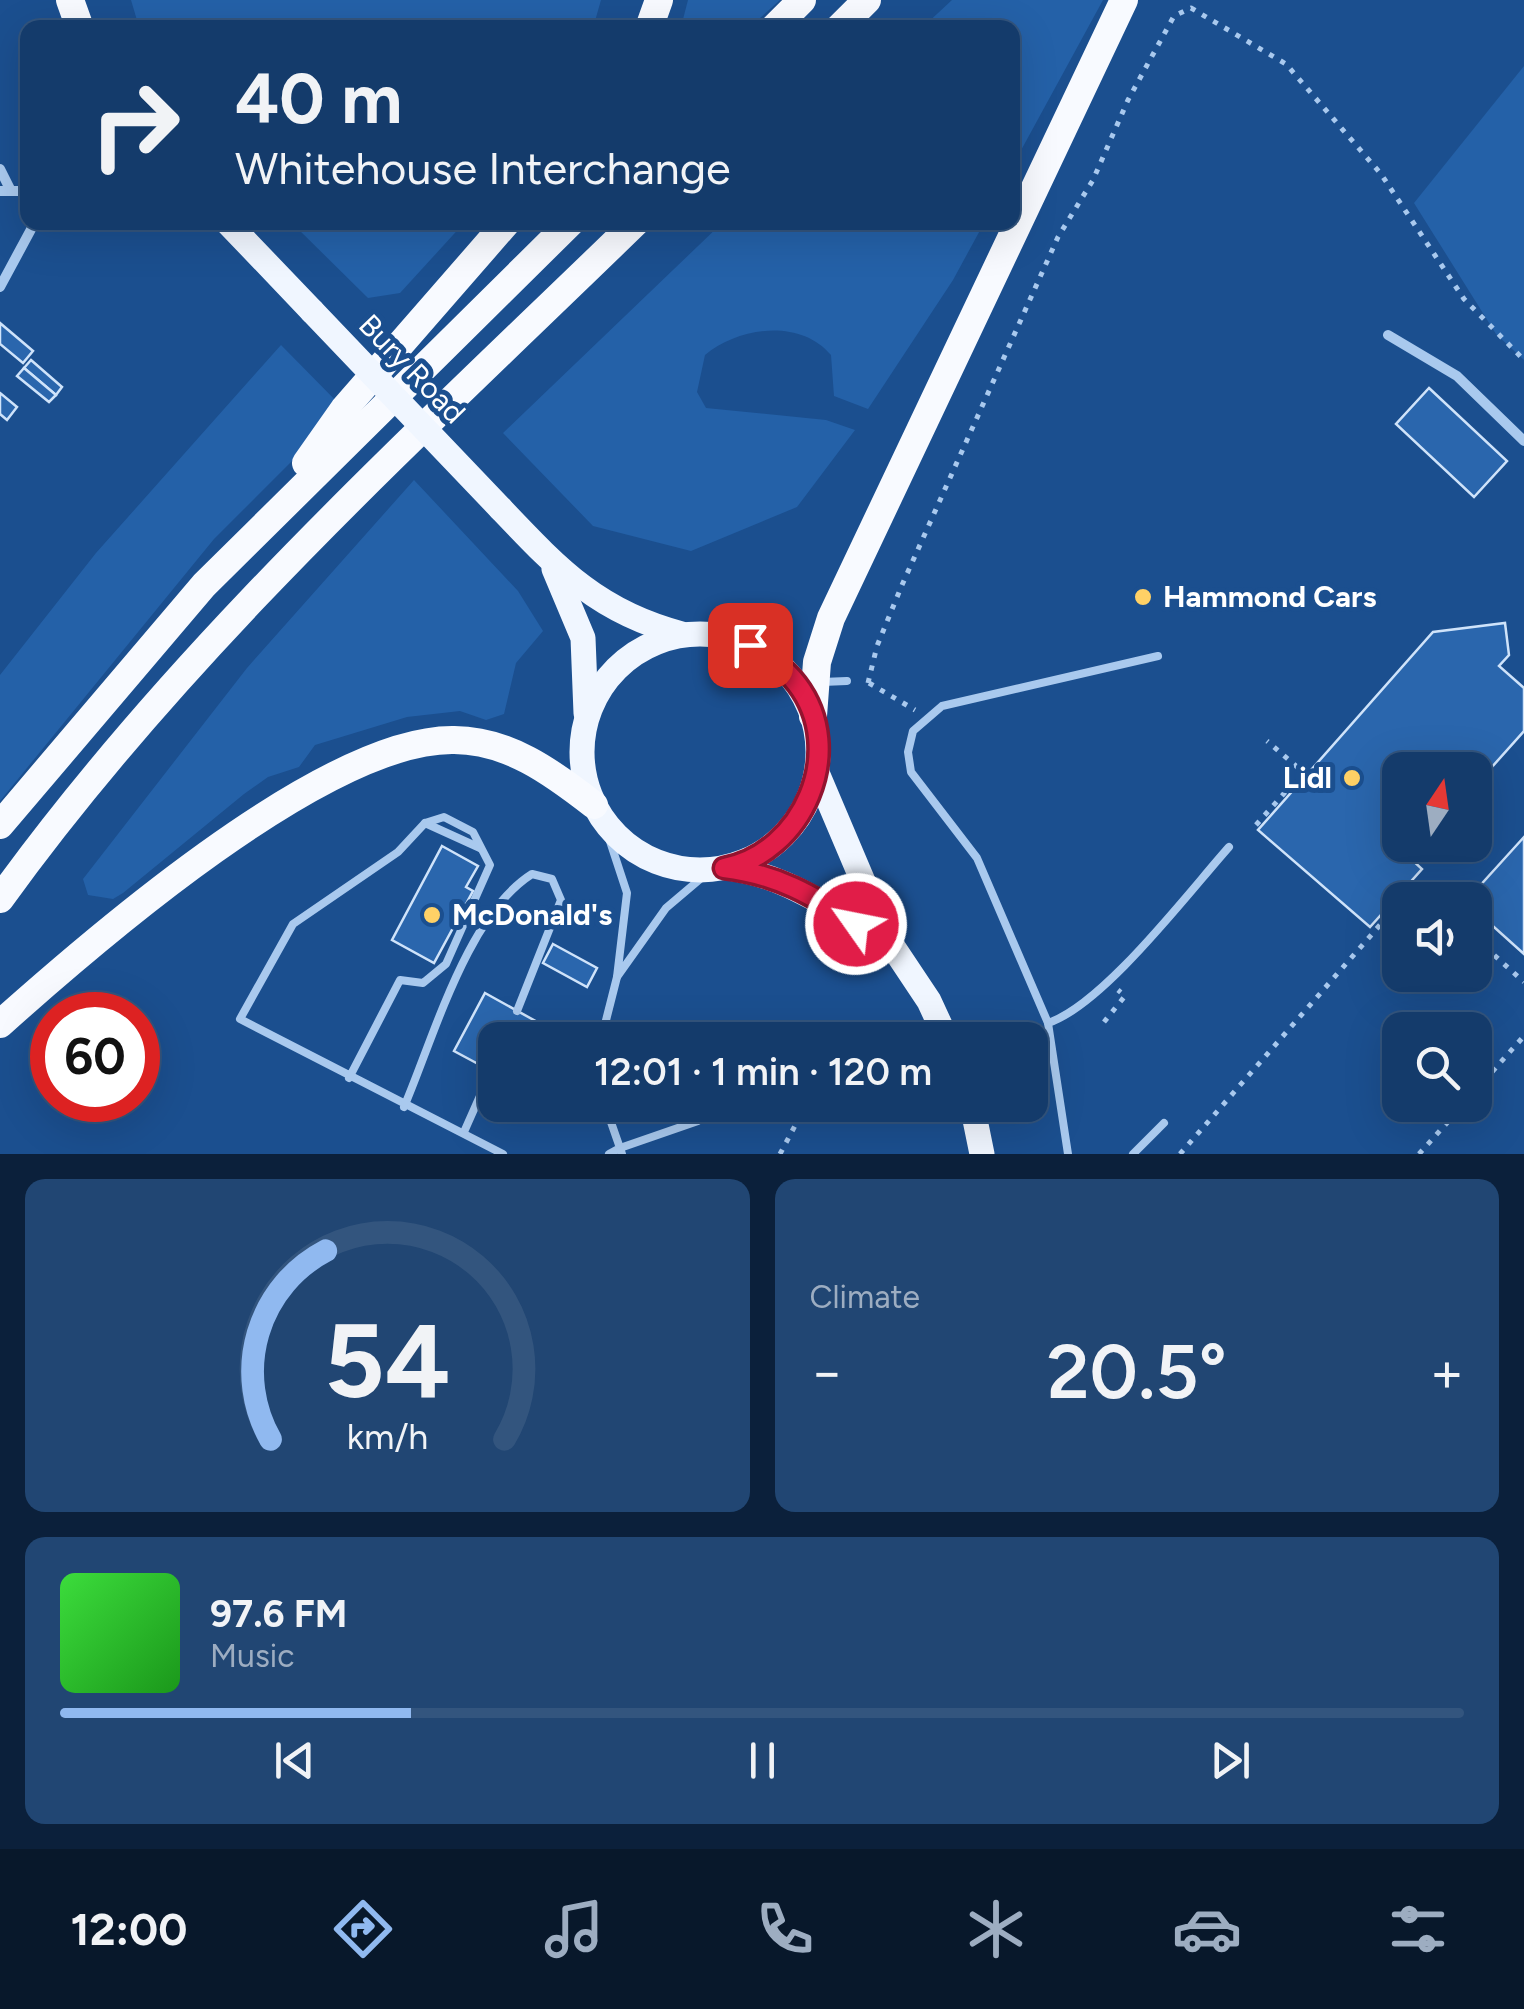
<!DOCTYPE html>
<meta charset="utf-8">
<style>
:root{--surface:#143b6b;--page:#214673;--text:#f1f3f6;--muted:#9dadc1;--line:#33557e;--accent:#90b9f0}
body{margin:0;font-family:Figtree,sans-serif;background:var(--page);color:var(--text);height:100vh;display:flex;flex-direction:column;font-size:38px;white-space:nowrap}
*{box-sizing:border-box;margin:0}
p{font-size:32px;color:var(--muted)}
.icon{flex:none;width:55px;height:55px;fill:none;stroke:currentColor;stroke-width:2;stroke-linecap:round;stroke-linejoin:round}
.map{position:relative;height:1154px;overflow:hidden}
.panel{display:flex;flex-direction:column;gap:25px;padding:25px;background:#0b203b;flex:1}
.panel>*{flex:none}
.banner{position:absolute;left:20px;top:20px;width:1000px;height:210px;border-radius:20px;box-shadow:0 10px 40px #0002,0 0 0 2px var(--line);background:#143b6b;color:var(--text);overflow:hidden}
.needle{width:65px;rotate:13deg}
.tools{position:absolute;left:1382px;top:752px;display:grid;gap:20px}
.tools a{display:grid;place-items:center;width:110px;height:110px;border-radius:20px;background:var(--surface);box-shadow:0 10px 40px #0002,0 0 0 2px var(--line);font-size:50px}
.speed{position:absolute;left:30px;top:992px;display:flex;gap:20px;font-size:50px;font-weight:700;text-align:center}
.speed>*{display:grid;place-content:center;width:130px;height:130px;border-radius:50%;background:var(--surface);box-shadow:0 10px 40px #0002,0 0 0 2px var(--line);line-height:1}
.speed .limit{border:15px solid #d22;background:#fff;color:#111}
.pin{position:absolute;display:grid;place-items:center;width:85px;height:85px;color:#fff;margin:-42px;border-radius:20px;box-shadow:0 5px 15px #0006}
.me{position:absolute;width:110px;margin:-55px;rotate:303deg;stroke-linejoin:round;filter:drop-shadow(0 0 8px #0008)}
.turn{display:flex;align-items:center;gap:35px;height:210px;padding:0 50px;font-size:45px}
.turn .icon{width:130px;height:130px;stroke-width:2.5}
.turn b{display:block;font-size:70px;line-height:85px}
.big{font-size:75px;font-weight:600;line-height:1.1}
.panel .card{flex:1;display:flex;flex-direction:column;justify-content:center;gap:15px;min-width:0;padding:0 35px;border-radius:20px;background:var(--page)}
.panel .dial{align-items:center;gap:0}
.dial svg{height:260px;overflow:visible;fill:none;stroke:var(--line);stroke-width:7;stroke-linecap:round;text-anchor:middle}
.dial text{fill:var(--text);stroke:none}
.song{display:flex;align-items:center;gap:30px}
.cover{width:120px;height:120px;border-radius:15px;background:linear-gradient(135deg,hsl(120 70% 55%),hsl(120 70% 35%))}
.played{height:10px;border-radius:5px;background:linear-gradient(90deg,var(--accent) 25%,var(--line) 25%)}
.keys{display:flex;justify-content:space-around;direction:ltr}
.heat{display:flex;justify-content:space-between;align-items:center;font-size:55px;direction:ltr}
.panel .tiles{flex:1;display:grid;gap:25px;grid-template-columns:1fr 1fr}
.card:last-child{grid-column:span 2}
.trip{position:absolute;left:478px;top:1022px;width:570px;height:100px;border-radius:20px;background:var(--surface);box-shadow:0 10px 40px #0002,0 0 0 2px var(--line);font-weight:600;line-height:100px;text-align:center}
.tab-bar{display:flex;height:160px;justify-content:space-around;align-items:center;background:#08182b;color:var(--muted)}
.tab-bar .icon{width:70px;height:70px}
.tab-bar .selected{color:var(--accent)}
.tab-bar b{font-size:45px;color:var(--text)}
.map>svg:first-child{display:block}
.green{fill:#2461a8}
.building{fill:#2a66ad;stroke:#cfe3fa;stroke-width:2.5}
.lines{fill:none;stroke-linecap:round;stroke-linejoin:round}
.path{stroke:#a9c9ee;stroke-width:5;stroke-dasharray:5 8;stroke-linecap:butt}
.service{stroke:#a9c9ee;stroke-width:8}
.minor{stroke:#a9c9ee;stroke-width:10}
.primary{stroke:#f0f6ff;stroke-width:25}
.trunk{stroke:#f8faff;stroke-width:28}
.primary-bridge{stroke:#f0f6ff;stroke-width:25}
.route-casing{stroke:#92132f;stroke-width:25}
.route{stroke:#e11d48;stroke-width:18}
.poi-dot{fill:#ffd166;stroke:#1b4f8f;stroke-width:4}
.labels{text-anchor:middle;stroke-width:10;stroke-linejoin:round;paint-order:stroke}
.street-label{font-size:30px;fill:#fff;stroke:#1b4f8f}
.poi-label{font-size:30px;font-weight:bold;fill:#fff;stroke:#1b4f8f;text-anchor:start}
</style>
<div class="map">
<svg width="1524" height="1154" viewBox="0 0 1524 1154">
<rect width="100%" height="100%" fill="#1b4f8f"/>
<g class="green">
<path d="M131,0h470l-8,28 -454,-1z"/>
<path d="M688,0h92l-30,27h-69z"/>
<path d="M952,0h151l-90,165 -1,-137 -89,-1z"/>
<path d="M1524,66v294l-28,-26 -82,-131z"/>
<path d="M292,223h172l-64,70 -32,5z"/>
<path d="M722,223h262l-31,57 -85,129 -34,-13 -3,-41c-31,-37 -93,-28 -126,0l-8,37 9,16 120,12 29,10 -58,77 -106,44 -98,-25 -90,-93z"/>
<path d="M281,345l63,64 -130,130 -214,262v-126l96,-122z"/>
<path d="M414,480l104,111 25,40 -27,32 -12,51 -18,6 -26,-9 -53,6 -92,28 -16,22 -31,10 -24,17 -121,99 -10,6 -25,-4 -5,-16 164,-211z"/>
</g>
<g class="building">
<path d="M0,323l33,28 -10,12 -23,-19z"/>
<path d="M31,360l31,27 -6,8 -32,-27z"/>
<path d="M24,368l32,27 -7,7 -32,-26z"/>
<path d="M1429,388l78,73 -33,36 -78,-73z"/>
<path d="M0,393l17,14 -10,13 -7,-6z"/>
<path d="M1505,623l4,32 -10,11 25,22v43l-49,55v-16h-75v75h23l-12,14 11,10 -52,58 -112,-97 175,-198z"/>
<path d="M1524,837v117l-49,-44v-10h-8z"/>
<path d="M442,846l36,20 -12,21 7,4 -39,72 -42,-23z"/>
<path d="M553,944l44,24 -10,19 -44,-24z"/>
<path d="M485,993l83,46v1h-73v33l-41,-22z"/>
</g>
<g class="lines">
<g class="path">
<path d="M868,683l9,-37 25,-61 156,-348 35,-57 35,-80 46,-84 17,-8 95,56 95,110 83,125 60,61"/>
<path d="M869,683l46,27"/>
<path d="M1256,825l47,-53 -36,-31"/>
<path d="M1402,900l14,-16 17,16"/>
<path d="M1475,938l49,44"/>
<path d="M1104,1022l21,-26 -7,-6"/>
<path d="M1475,1091l49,-55"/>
<path d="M780,1154l26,-49"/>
<path d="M1180,1154l220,-252"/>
<path d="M1419,1154l44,-49"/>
</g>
<g class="service">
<path d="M822,682l25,-1"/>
<path d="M603,820l24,73 -10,84 49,-69 46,-39"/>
<path d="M425,823l55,25"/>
<path d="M1048,1023c55,-18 140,-130 181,-176"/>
<path d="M601,1040l16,-63"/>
<path d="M748,1040l6,-11"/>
<path d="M349,1078l51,-98 23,3 23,-19 44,-99 -17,-33 -29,-15 -19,6 -27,29 -105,72 -53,95 263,135"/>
<path d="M605,1105l15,43 -11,6"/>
<path d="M404,1107c30,-70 63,-192 128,-233l20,5 9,21 -44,111"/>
<path d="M464,1132l27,-61"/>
<path d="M622,1154l-2,-6 78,-27 16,-16"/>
<path d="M1068,1154l-20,-131 -71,-165 -66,-86 -3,-20 5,-21 29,-25 216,-50"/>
<path d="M1133,1154l31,-31"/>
</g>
<g class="minor">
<path d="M0,169l10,20"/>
<path d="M0,191h28"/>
<path d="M0,287l35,-65"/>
<path d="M1388,335l69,41 67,65"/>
</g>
<g class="primary">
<path d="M227,222l85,89"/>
<path d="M501,509c58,61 97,103 181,125"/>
<path d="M554,569l29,69 3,75"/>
<circle cx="700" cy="752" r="118"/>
<path d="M817,773l70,165 42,63 18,39"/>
<path d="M729,868c61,8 103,44 158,70"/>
<path d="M972,1105l10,49"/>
</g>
<g class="trunk">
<path d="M70,0l10,28"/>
<path d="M649,28l10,-28"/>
<path d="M774,28l28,-28"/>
<path d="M839,28l28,-28"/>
<path d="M306,463l38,-54 163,-187"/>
<path d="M813,716l4,-54 14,-44 293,-618"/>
<path d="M0,825l204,-240 367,-363"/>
<path d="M0,899c181,-251 415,-462 636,-677"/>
<path d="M0,1024c95,-85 324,-284 452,-284 55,-1 101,33 142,65"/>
</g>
<path class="primary-bridge" d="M312,311l189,198"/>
</g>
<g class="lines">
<g class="route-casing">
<path id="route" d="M750,645c18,11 34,22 47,39 51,67 6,169 -73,184 52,6 89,27 132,56"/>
</g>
<use href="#route" class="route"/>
</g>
<g class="poi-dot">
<circle cx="1143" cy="597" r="10"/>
<circle cx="1352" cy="778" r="10"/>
<circle cx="432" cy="915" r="10"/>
</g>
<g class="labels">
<g class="street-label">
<text transform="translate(412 369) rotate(46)" y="10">Bury Road</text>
</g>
<g class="poi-label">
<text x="1163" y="607">Hammond Cars</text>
<text x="1332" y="788" text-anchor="end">Lidl</text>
<text x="452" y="925">McDonald's</text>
</g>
</g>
</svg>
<div class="tools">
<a><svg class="needle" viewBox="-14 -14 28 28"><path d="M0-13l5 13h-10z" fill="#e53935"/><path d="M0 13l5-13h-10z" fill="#9dadc1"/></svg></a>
<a><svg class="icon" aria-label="sound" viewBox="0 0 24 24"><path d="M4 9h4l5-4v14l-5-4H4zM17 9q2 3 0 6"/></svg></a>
<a><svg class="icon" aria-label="search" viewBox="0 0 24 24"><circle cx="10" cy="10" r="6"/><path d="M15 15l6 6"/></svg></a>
</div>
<div class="speed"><div class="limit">60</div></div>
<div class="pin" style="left:750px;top:645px;background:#d93025"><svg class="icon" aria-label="arrive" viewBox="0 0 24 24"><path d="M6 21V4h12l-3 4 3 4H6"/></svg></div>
<svg class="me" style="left:856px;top:924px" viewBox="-20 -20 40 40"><circle r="17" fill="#e11d48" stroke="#fff" stroke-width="3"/><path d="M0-11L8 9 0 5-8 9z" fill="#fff"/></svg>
<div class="trip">12:01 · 1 min · 120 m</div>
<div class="banner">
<div class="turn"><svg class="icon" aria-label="right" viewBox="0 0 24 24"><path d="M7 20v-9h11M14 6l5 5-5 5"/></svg><div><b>40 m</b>Whitehouse Interchange</div></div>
</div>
</div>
<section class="panel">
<div class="tiles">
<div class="card dial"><svg viewBox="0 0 100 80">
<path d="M14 69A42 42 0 1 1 86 69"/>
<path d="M14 69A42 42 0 0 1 31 11" stroke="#90b9f0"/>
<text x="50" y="56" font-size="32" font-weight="700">54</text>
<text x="50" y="72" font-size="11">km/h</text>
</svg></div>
<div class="card"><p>Climate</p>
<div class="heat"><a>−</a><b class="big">20.5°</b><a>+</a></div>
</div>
<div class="card">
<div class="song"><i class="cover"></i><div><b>97.6 FM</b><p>Music</p></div></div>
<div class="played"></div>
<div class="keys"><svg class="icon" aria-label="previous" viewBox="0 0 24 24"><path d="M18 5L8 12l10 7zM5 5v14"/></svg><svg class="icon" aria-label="pause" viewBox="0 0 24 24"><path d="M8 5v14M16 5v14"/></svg><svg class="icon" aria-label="next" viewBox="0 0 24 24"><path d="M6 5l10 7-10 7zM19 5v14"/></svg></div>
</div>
</div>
</section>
<nav class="tab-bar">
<b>12:00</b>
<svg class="icon selected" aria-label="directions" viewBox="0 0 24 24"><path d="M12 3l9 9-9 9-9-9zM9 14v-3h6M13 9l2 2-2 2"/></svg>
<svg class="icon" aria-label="music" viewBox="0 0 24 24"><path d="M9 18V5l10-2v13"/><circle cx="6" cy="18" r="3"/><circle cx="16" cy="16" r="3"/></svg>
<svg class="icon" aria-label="phone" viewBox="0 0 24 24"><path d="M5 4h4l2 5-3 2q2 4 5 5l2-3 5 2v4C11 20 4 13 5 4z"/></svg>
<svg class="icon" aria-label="climate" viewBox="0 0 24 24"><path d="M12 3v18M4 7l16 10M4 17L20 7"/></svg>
<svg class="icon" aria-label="car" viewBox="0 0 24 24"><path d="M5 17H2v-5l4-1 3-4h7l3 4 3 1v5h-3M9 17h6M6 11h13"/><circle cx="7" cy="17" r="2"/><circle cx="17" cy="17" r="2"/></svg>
<svg class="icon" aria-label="filters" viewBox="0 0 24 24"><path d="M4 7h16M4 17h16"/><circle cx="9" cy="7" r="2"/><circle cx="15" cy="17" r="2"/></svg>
</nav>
